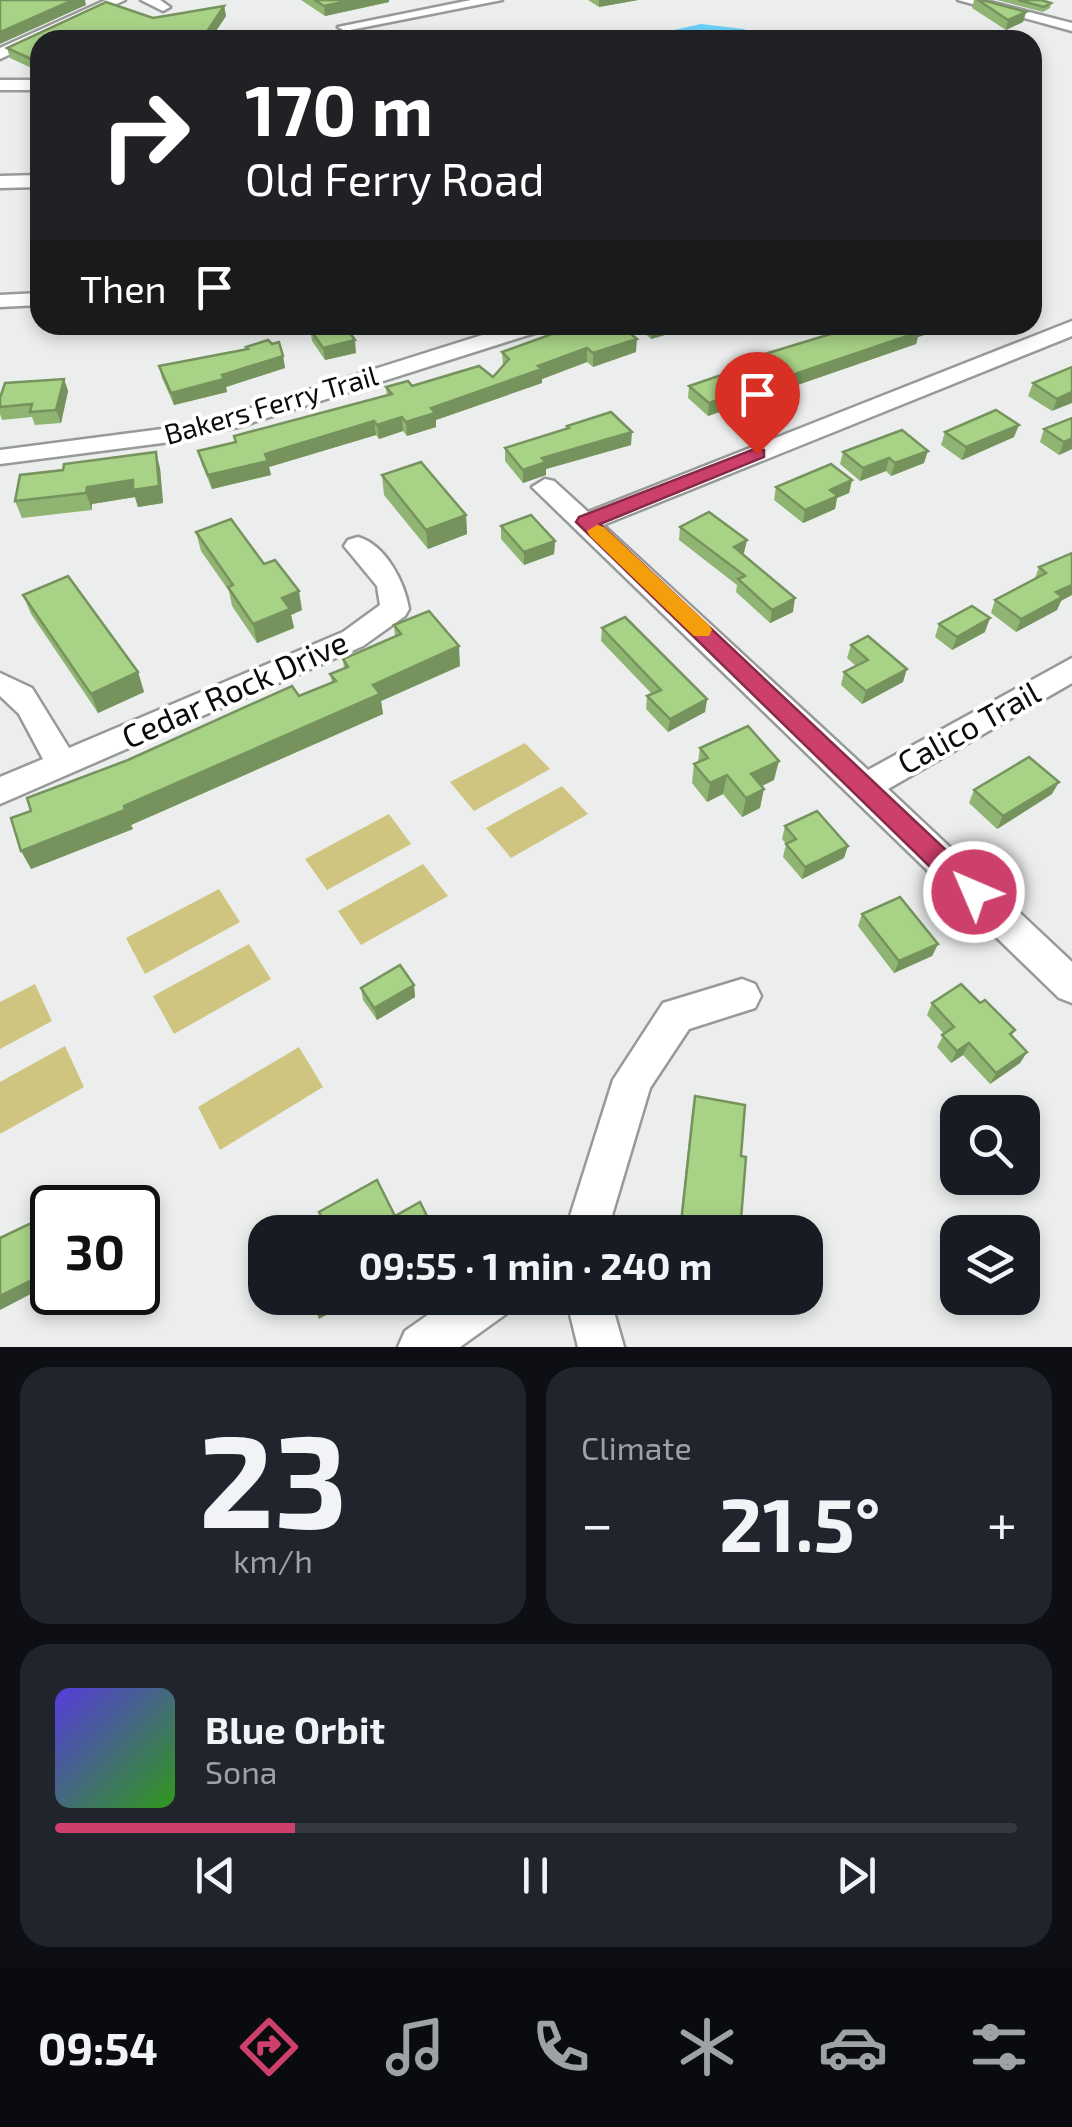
<!DOCTYPE html>
<meta charset="utf-8">
<style>
:root{--surface:#171b24;--page:#20242c;--text:#f1f3f6;--muted:#9ea1a6;--line:#363941;--accent:#ce406c}
body{margin:0;font-family:"Exo 2",sans-serif;background:var(--page);color:var(--text);height:100vh;display:flex;flex-direction:column;font-size:38px;white-space:nowrap}
*{box-sizing:border-box;margin:0}
p{font-size:32px;color:var(--muted)}
.icon{flex:none;width:55px;height:55px;fill:none;stroke:currentColor;stroke-width:2;stroke-linecap:round;stroke-linejoin:round}
.map{position:relative;height:1347px;overflow:hidden}
.side{display:flex;flex-direction:column;gap:20px;padding:20px;background:#0d0f14;flex:1}
.side>*{flex:none}
.banner{position:absolute;left:30px;top:30px;width:1012px;height:305px;border-radius:30px;box-shadow:0 5px 15px #0003;background:#202124;color:#fff;overflow:hidden}
.fabs{position:absolute;left:940px;top:1095px;display:grid;gap:20px}
.fabs a{display:grid;place-items:center;width:100px;height:100px;border-radius:20px;background:var(--surface);box-shadow:0 5px 15px #0003;font-size:50px}
.speed{position:absolute;left:30px;top:1185px;display:flex;gap:20px;font-size:50px;font-weight:700;text-align:center}
.speed>*{display:grid;place-content:center;width:130px;height:130px;border-radius:50%;background:var(--surface);box-shadow:0 5px 15px #0003;line-height:1}
.speed .limit{border:5px solid #111;border-radius:15px;background:#fff;color:#111}
.pin{position:absolute;display:grid;place-items:center;width:85px;height:85px;color:#fff;margin:-102px -42px;border-radius:50% 50% 50% 0;rotate:-45deg;box-shadow:0 0 10px #0007}
.pin .icon{rotate:45deg}
.me{position:absolute;width:110px;margin:-55px;rotate:315deg;stroke-linejoin:round;filter:drop-shadow(0 0 8px #0008)}
.turn{display:flex;align-items:center;gap:35px;height:210px;padding:0 50px;font-size:45px}
.turn .icon{width:130px;height:130px;stroke-width:2.5}
.turn b{display:block;font-size:70px;line-height:85px}
.then{display:flex;align-items:center;height:95px;padding:0 50px;background:#0003;gap:20px;font-size:38px}
.big{font-size:75px;font-weight:700;line-height:1.1}
.side .card{flex:1;display:flex;flex-direction:column;justify-content:center;gap:15px;min-width:0;padding:0 35px;border-radius:30px;background:var(--page)}
.side .dial{align-items:center;gap:0}
.dial b{font-size:130px;line-height:1}
.song{display:flex;align-items:center;gap:30px}
.cover{width:120px;height:120px;border-radius:15px;background:linear-gradient(135deg,hsl(250 70% 55%),hsl(110 70% 35%))}
.played{height:10px;border-radius:5px;background:linear-gradient(90deg,var(--accent) 25%,var(--line) 25%)}
.keys{display:flex;justify-content:space-around;direction:ltr}
.heat{display:flex;justify-content:space-between;align-items:center;font-size:55px;direction:ltr}
.side .tiles{flex:1;display:grid;gap:20px;grid-template-columns:1fr 1fr}
.card:last-child{grid-column:span 2}
.trip{position:absolute;left:248px;top:1215px;width:575px;height:100px;border-radius:30px;background:var(--surface);box-shadow:0 5px 15px #0003;font-weight:700;line-height:100px;text-align:center}
.menu{display:flex;height:160px;justify-content:space-around;align-items:center;background:#090b0e;color:var(--muted)}
.menu .icon{width:70px;height:70px}
.menu .on{color:var(--accent)}
.menu b{font-size:45px;color:var(--text)}
.map>svg:first-child{display:block}
.green{fill:#cfc580}
.water{fill:#6bd1fa}
.lines{fill:none;stroke-linecap:round;stroke-linejoin:round}
.minor-casing{stroke:#979a98;stroke-width:5}
.minor{fill:#fff;fill-rule:evenodd}
.wall{fill:#90b573}
.shaded-wall{fill:#76935e}
.building{fill:#a8d286;stroke:#76935e;stroke-width:2.5}
.route{fill:#ce406c;stroke:#862a46;stroke-width:2.5}
.slow{fill:#f59e0b}
.labels{text-anchor:middle;stroke-width:8;stroke-linejoin:round;paint-order:stroke}
.far-street-label{font-size:28px;fill:#0a0c0b;stroke:#fff}
.street-label{font-size:32px;fill:#0a0c0b;stroke:#fff}
</style>
<div class="map">
<svg width="1072" height="1347" viewBox="0 0 1072 1347">
<rect width="100%" height="100%" fill="#ebeeec"/>
<g class="green">
<path d="M525,743l25,26 -76,42 -24,-29z"/>
<path d="M562,786l26,28 -77,44 -25,-30z"/>
<path d="M389,814l22,30 -84,46 -22,-31z"/>
<path d="M423,864l25,32 -87,49 -23,-34z"/>
<path d="M219,889l21,33 -95,52 -19,-36z"/>
<path d="M249,944l22,35 -97,55 -21,-38z"/>
<path d="M35,984l17,37 -52,28v-47z"/>
<path d="M65,1046l19,41 -84,47v-52z"/>
<path d="M299,1047l24,40 -103,63 -22,-43z"/>
</g>
<path class="water" d="M701,24l43,5 13,9 -128,2z"/>
<g class="lines">
<g class="minor-casing">
<g id="minor">
<path d="M106,0h19l-125,59v-11z"/>
<path d="M141,0h19l10,7 -7,4z"/>
<path d="M471,0h31l-157,31 -7,-4z"/>
<path d="M958,0h24l90,23v8z"/>
<rect x="0" y="80" width="40" height="10"/>
<path d="M40,175v12l-40,1v-12z"/>
<path d="M40,293v12l-40,2v-12z"/>
<path d="M1072,321v15l-469,189 265,245 204,-112v25l-184,106 184,173v41l-13,-5 -527,-511 13,-8 9,2 34,31z"/>
<path d="M514,325h33l-3,5 -306,97 -68,15 -170,22v-14l170,-22 62,-14z"/>
<path d="M358,537c28,8 47,46 51,72l-4,7 -42,30 -363,158v-27l43,-18 -24,-45 -19,-18v-23l32,15 37,60 274,-116 37,-27 -3,-19 -33,-40 4,-6z"/>
<path d="M742,979l13,5 6,12 -6,12 -66,21 -39,59 -43,144h-42l48,-152 50,-77z"/>
<path d="M452,1298h60l-6,16 -46,33h-62l7,-16z"/>
<path d="M566,1298h44l14,49h-46z"/>
</g>
</g>
<use href="#minor" class="minor"/>
</g>
<g class="wall">
<path d="M301,0h88v2l-64,14z"/>
<path d="M588,0h50l-39,7z"/>
<path d="M974,0h8l44,12 -3,10 -17,8 -34,-22z"/>
<path d="M997,0h44l10,3 -1,5 -7,4z"/>
<path d="M106,2l47,16 71,-12 2,10 -15,22 20,-1v3h-191v32l-30,-14 -3,-10z"/>
<path d="M636,325h44l-1,6 -28,8z"/>
<path d="M854,325h102l-38,12 -2,7 -208,72 -20,-18 1,-12 55,-18 1,-8 109,-33z"/>
<path d="M310,329l46,24 -31,7 -13,-19z"/>
<path d="M591,331l45,21 -43,15 -6,-5 -45,17v4l-106,37v7l-29,9 -4,-5 -24,8 -3,-4 -107,32 2,8 -59,14 -10,-24 -4,-14 37,-9 -1,-6 153,-40 -1,-9 26,-1 81,-9 10,-11 -1,-14z"/>
<path d="M246,347l37,9 2,12 -59,19 1,5 -53,13 -12,-27 -3,-12 88,-16z"/>
<path d="M1072,367l-20,44 -24,-15 5,-13z"/>
<path d="M64,379l4,12 -7,32 -26,2 -3,-8 -30,3 -2,-6v-16z"/>
<path d="M1072,418v31l-13,6 -19,-13 4,-13z"/>
<path d="M567,426l64,19 -85,24v6l-23,8 -18,-22v-13l62,-19z"/>
<path d="M945,432l69,5 -52,23 -21,-15z"/>
<path d="M843,452l81,11 -33,13 -5,-5 -26,10 -20,-17z"/>
<path d="M160,468l3,35 -25,4 -3,-10 -43,7v6l-70,8 -7,-17z"/>
<path d="M382,475l84,40 1,19 -39,15 -44,-54z"/>
<path d="M852,480l-3,13 -12,5 -2,11 -32,14 -29,-23 2,-13z"/>
<path d="M501,526l54,15 -1,13 -30,11 -23,-26z"/>
<path d="M680,527l67,13 -4,14 50,58 -23,11 -34,-31 1,-7 -58,-45z"/>
<path d="M196,532l68,32 38,46 -11,5 3,13 -37,15 -25,-37 -3,-15 -28,-40z"/>
<path d="M1072,553l-11,48 -4,9 -41,22 -25,-19 4,-13 40,-22 4,-11z"/>
<path d="M23,595l115,77 6,20 -46,21 -67,-99z"/>
<path d="M939,624l46,8 -33,18 -17,-13z"/>
<path d="M394,625l66,41 -79,35 2,13 -252,111 2,4 -102,40 301,-186 -2,-9 14,-5 -1,-10 52,-22z"/>
<path d="M602,628l105,71 -2,13 -37,20 -22,-23 1,-13 5,-2 -51,-53z"/>
<path d="M851,645l52,37 -41,22 -21,-19 3,-13 12,-6 -9,-8z"/>
<path d="M700,748l74,32 -12,6 -2,22 -18,9 -19,-23 -16,8 -15,-19 2,-19 4,-2z"/>
<path d="M974,790l78,4 -55,35 -28,-26z"/>
<path d="M785,826l59,32 -42,21 -19,-22 3,-13 -4,-5z"/>
<path d="M862,914l76,30 -6,12 -38,17 -36,-47z"/>
<path d="M414,985l1,12 -38,23 -14,-20 -2,-12z"/>
<path d="M932,1003h48l35,27 -3,5 15,17 -7,11 -30,21 -27,-29 -12,8 -14,-16 7,-13 -17,-19z"/>
<path d="M695,1096l46,60 -1,76h-61l13,-120z"/>
</g>
<g class="shaded-wall">
<path d="M73,0h12l1,5 -86,39v-12z"/>
<path d="M352,0h37v2l-64,14 -1,-10z"/>
<path d="M599,0h39l-39,7z"/>
<path d="M224,6l2,10 -16,24h-8z"/>
<path d="M1026,12l-3,10 -17,8 2,-10z"/>
<path d="M659,325h21l-1,6 -28,8 1,-12z"/>
<path d="M919,325h37l-38,12 -2,7 -208,72 1,-13z"/>
<path d="M637,339l-1,13 -43,15v-14z"/>
<path d="M355,340l1,13 -31,7 -2,-12z"/>
<path d="M587,348v14l-45,17v4l-106,37v7l-29,9 -1,-14 25,-14z"/>
<path d="M283,356l2,12 -59,19 1,5 -53,13 -3,-12z"/>
<path d="M64,379l4,12 -7,32 -5,-13z"/>
<path d="M1072,392v11l-20,8 5,-12z"/>
<path d="M402,417l1,14 -24,8 -2,-14z"/>
<path d="M374,421l2,14 -107,32 2,8 -59,14 -4,-14 57,-21z"/>
<path d="M1019,425l-5,12 -52,23 4,-13z"/>
<path d="M632,432l-1,13 -85,24v6l-23,8v-13l19,-12z"/>
<path d="M1072,438v11l-13,6 5,-13z"/>
<path d="M928,451l-4,12 -33,13 4,-13z"/>
<path d="M156,452l4,16 3,35 -25,4 -3,-10 -43,7v6l-6,-17 1,-6z"/>
<path d="M889,458l-3,13 -26,10 3,-13z"/>
<path d="M852,480l-3,13 -12,5 -2,11 -32,14 2,-13 25,-20z"/>
<path d="M466,515l1,19 -39,15 -2,-19z"/>
<path d="M747,540l-3,13 -11,7 1,-13z"/>
<path d="M555,541l-1,13 -30,11v-13z"/>
<path d="M1072,585v10l-11,6 -4,9 -41,22 5,-13 35,-27z"/>
<path d="M299,591l3,19 -11,5 3,13 -37,15 -4,-19 29,-26z"/>
<path d="M795,598l-2,14 -23,11 2,-13z"/>
<path d="M990,618l-5,14 -33,18 5,-13z"/>
<path d="M459,646l1,20 -79,35 2,13 -252,111 2,4 -102,40 -10,-18 103,-45 249,-121z"/>
<path d="M907,669l-4,13 -41,22 4,-13z"/>
<path d="M138,672l6,20 -46,21 -7,-19z"/>
<path d="M707,699l-2,13 -37,20 2,-13z"/>
<path d="M779,761l-5,19 -27,13 4,-19z"/>
<path d="M727,775l-4,19 -16,8 3,-19z"/>
<path d="M1059,782l-7,12 -55,35 6,-13z"/>
<path d="M764,789l-4,19 -18,9 4,-19z"/>
<path d="M848,846l-4,12 -42,21 3,-12z"/>
<path d="M938,944l-6,12 -38,17 5,-12z"/>
<path d="M414,985l1,12 -38,23 -3,-12z"/>
<path d="M969,1043l-6,12 -12,8 6,-12z"/>
<path d="M1027,1052l-7,11 -30,21 6,-11z"/>
<path d="M46,1216l6,9v17z"/>
<path d="M52,1270v13l-52,27v-14z"/>
<path d="M327,1298h29l-37,21 -5,-14z"/>
</g>
<g class="building">
<path d="M0,0h73l-73,32z"/>
<path d="M315,0h37l-28,6z"/>
<path d="M978,0h4l44,12 -18,8z"/>
<path d="M1018,0h23l10,3 -7,4z"/>
<path d="M106,2l47,16 71,-12 -22,33 29,-2v3h-191v23l-33,-15z"/>
<path d="M326,325h18l11,15 -32,8 -13,-19z"/>
<path d="M577,325h7l7,6 17,-6h12l17,14 -44,14 -6,-5 -49,18 4,3 -111,39 4,5 -29,9 -4,-5 -25,8 -3,-4 -109,33 3,7 -60,14 -10,-24 38,-9 -2,-6 158,-42 -6,-7 22,-6 4,5 67,-20 14,11 16,-18 -7,-7z"/>
<path d="M860,325h59l-7,2 7,5 -210,71 -20,-17 62,-21 -6,-5z"/>
<path d="M268,340l4,4 7,-2 4,14 -61,19 2,4 -53,14 -12,-27 89,-17 -2,-2z"/>
<path d="M1072,367v25l-15,7 -24,-16z"/>
<path d="M64,379l-8,31 -26,2 2,-8 -32,3v-9l5,-15z"/>
<path d="M996,410l23,15 -53,22 -21,-15z"/>
<path d="M611,412l21,20 -90,26 4,4 -23,8 -18,-22 64,-20 -2,-2z"/>
<path d="M1072,418v20l-8,4 -20,-13z"/>
<path d="M902,430l26,21 -33,12 -6,-5 -26,10 -20,-16z"/>
<path d="M156,452l3,34 -26,4v-10l-46,7 -1,6 -71,8 5,-26 43,-5 1,-6z"/>
<path d="M421,462l45,53 -40,15 -44,-55z"/>
<path d="M831,464l21,16 -22,10 8,6 -33,14 -29,-23z"/>
<path d="M709,512l38,28 -13,7 61,51 -23,12 -34,-31 7,-3 -65,-49z"/>
<path d="M531,515l24,26 -31,11 -23,-26z"/>
<path d="M231,519l33,45 11,-4 24,31 -17,7 8,11 -37,15 -25,-37 5,-2 -37,-53z"/>
<path d="M1072,553v32l-16,7 6,5 -41,22 -26,-19 51,-27 -7,-6z"/>
<path d="M68,576l70,96 -47,22 -68,-99z"/>
<path d="M972,606l18,12 -33,19 -18,-13z"/>
<path d="M429,611l30,35 -86,39 7,9 -256,112 1,4 -104,41 -10,-33 20,-7 -4,-13 101,-38 164,-74 7,10 37,-15 -6,-7 18,-7 -5,-8 58,-25 -7,-9z"/>
<path d="M625,617l82,82 -37,20 -23,-23 14,-6 -59,-62z"/>
<path d="M868,636l39,33 -41,22 -22,-19 24,-12 -17,-15z"/>
<path d="M748,726l31,35 -28,13 13,15 -18,9 -19,-23 -17,8 -16,-19 14,-6 -8,-10z"/>
<path d="M1029,757l30,25 -56,34 -29,-26z"/>
<path d="M817,811l31,35 -43,21 -19,-23 10,-5 -11,-13z"/>
<path d="M900,897l38,47 -39,17 -37,-47z"/>
<path d="M400,965l14,20 -40,23 -13,-20z"/>
<path d="M961,984l19,19 5,-3 30,30 -5,4 17,18 -31,21 -27,-30 -12,8 -15,-16 12,-8 -22,-24z"/>
<path d="M695,1096l50,9 -4,51 5,1 -6,75h-60z"/>
<path d="M377,1180l18,36 25,-14 15,30h-106l-10,-20z"/>
<path d="M46,1216l6,26v28l-52,26v-58z"/>
<path d="M310,1298h17l-13,7z"/>
</g>
<path class="route" d="M757,448l7,2v7l-164,67 383,361 4,7 -4,8 -9,4 -10,-4 -388,-378 3,-5z"/>
<path class="slow" d="M597,525l7,2 105,98 3,5 -3,6h-15l-104,-100 -3,-5z"/>
<g class="labels">
<g class="far-street-label">
<text transform="translate(271 405) rotate(-16)" y="10">Bakers Ferry Trail</text>
</g>
<g class="street-label">
<text transform="translate(235 690) rotate(-24)" y="11">Cedar Rock Drive</text>
<text transform="translate(969 728) rotate(-29)" y="11">Calico Trail</text>
</g>
</g>
</svg>
<div class="fabs">
<a><svg class="icon" aria-label="search" viewBox="0 0 24 24"><circle cx="10" cy="10" r="6"/><path d="M15 15l6 6"/></svg></a>
<a><svg class="icon" aria-label="layers" viewBox="0 0 24 24"><path d="M12 4l9 5-9 5-9-5zM3 14l9 5 9-5"/></svg></a>
</div>
<div class="speed"><div class="limit">30</div></div>
<div class="pin" style="left:757px;top:454px;background:#d93025"><svg class="icon" aria-label="arrive" viewBox="0 0 24 24"><path d="M6 21V4h12l-3 4 3 4H6"/></svg></div>
<svg class="me" style="left:974px;top:892px" viewBox="-20 -20 40 40"><circle r="17" fill="#ce406c" stroke="#fff" stroke-width="3"/><path d="M0-11L8 9 0 5-8 9z" fill="#fff"/></svg>
<div class="trip">09:55 · 1 min · 240 m</div>
<div class="banner">
<div class="turn"><svg class="icon" aria-label="right" viewBox="0 0 24 24"><path d="M7 20v-9h11M14 6l5 5-5 5"/></svg><div><b>170 m</b>Old Ferry Road</div></div>
<div class="then">Then<svg class="icon" aria-label="arrive" viewBox="0 0 24 24"><path d="M6 21V4h12l-3 4 3 4H6"/></svg></div>
</div>
</div>
<section class="side">
<div class="tiles">
<div class="card dial"><b>23</b><p>km/h</p></div>
<div class="card"><p>Climate</p>
<div class="heat"><a>−</a><b class="big">21.5°</b><a>+</a></div>
</div>
<div class="card">
<div class="song"><i class="cover"></i><div><b>Blue Orbit</b><p>Sona</p></div></div>
<div class="played"></div>
<div class="keys"><svg class="icon" aria-label="previous" viewBox="0 0 24 24"><path d="M18 5L8 12l10 7zM5 5v14"/></svg><svg class="icon" aria-label="pause" viewBox="0 0 24 24"><path d="M8 5v14M16 5v14"/></svg><svg class="icon" aria-label="next" viewBox="0 0 24 24"><path d="M6 5l10 7-10 7zM19 5v14"/></svg></div>
</div>
</div>
</section>
<nav class="menu">
<b>09:54</b>
<svg class="icon on" aria-label="directions" viewBox="0 0 24 24"><path d="M12 3l9 9-9 9-9-9zM9 14v-3h6M13 9l2 2-2 2"/></svg>
<svg class="icon" aria-label="music" viewBox="0 0 24 24"><path d="M9 18V5l10-2v13"/><circle cx="6" cy="18" r="3"/><circle cx="16" cy="16" r="3"/></svg>
<svg class="icon" aria-label="phone" viewBox="0 0 24 24"><path d="M5 4h4l2 5-3 2q2 4 5 5l2-3 5 2v4C11 20 4 13 5 4z"/></svg>
<svg class="icon" aria-label="climate" viewBox="0 0 24 24"><path d="M12 3v18M4 7l16 10M4 17L20 7"/></svg>
<svg class="icon" aria-label="car" viewBox="0 0 24 24"><path d="M5 17H2v-5l4-1 3-4h7l3 4 3 1v5h-3M9 17h6M6 11h13"/><circle cx="7" cy="17" r="2"/><circle cx="17" cy="17" r="2"/></svg>
<svg class="icon" aria-label="filters" viewBox="0 0 24 24"><path d="M4 7h16M4 17h16"/><circle cx="9" cy="7" r="2"/><circle cx="15" cy="17" r="2"/></svg>
</nav>
